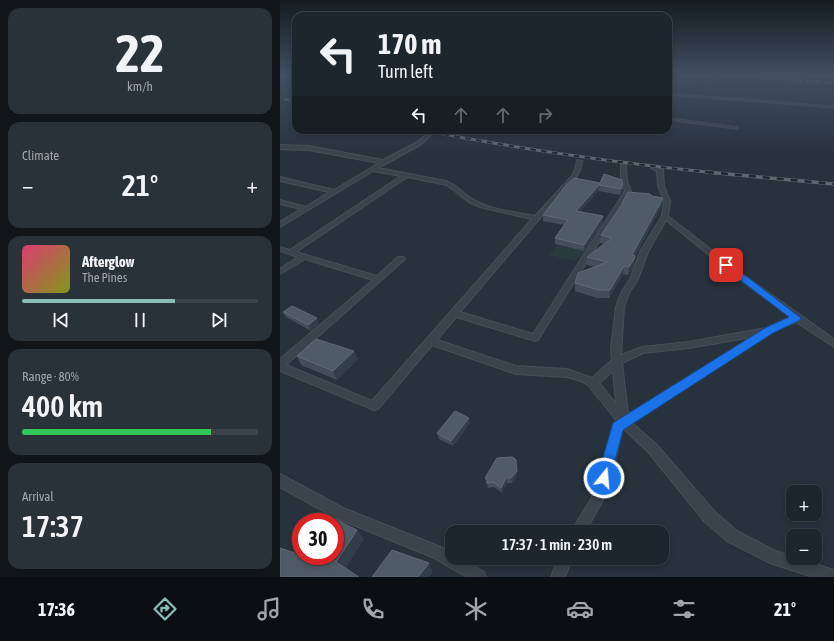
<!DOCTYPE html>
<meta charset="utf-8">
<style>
:root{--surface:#1d262d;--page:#2a3239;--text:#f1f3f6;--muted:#a0a5aa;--line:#3b4349;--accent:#8bbbb9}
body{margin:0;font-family:"Asap Condensed",sans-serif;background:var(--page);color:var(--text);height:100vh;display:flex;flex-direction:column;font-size:15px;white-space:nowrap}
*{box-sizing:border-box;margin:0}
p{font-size:13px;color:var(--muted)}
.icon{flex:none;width:22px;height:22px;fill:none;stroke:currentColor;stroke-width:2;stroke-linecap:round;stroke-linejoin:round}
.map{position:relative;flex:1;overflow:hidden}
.side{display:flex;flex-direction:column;gap:8px;padding:8px;background:#101519;width:280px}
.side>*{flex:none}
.top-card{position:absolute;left:12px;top:12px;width:380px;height:122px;border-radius:12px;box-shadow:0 2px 6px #0003,0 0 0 1px var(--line);background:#1d262d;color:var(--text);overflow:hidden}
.buttons{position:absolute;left:506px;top:485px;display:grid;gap:8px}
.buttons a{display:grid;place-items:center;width:36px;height:36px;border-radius:8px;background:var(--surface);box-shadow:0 2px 6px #0003,0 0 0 1px var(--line);font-size:20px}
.speed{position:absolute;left:12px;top:513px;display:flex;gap:8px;font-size:20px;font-weight:700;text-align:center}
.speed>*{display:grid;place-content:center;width:52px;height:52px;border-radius:50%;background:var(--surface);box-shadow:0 2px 6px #0003,0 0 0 1px var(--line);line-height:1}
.speed .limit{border:6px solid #d22;background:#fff;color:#111}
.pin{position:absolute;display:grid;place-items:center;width:34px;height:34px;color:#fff;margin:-17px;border-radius:8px;box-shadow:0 2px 6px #0006}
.me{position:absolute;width:44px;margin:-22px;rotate:17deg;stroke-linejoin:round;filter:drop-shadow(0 0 3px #0008)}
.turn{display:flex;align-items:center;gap:14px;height:84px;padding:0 20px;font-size:18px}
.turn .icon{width:52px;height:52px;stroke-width:2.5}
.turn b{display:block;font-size:28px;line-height:34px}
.lanes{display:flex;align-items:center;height:38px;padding:0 20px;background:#0003;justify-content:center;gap:20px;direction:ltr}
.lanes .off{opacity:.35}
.big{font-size:30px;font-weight:600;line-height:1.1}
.side .widget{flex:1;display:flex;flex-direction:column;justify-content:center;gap:6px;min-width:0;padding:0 14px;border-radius:12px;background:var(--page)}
.side .dial{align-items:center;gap:0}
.dial b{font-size:52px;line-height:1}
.song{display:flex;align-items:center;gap:12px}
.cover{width:48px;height:48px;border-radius:6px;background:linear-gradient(135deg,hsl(340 70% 55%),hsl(70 70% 35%))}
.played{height:4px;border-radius:2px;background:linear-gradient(90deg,var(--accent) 65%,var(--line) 65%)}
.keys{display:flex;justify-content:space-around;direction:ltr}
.heat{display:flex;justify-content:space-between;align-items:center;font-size:22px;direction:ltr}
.charge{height:6px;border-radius:3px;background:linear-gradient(90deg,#34c759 80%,var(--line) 0)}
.trip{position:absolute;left:165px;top:525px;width:224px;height:40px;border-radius:12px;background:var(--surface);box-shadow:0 2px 6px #0003,0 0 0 1px var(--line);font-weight:600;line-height:40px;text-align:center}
.menu{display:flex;height:64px;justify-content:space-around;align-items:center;background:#0c0f12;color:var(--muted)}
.menu .icon{width:28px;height:28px}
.menu .current{color:var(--accent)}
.menu b{font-size:18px;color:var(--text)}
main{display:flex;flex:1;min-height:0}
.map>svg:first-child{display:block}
.green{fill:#293c3d}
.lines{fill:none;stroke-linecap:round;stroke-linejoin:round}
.lane-far1-casing{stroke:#474f58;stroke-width:3}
.lane-casing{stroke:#474f58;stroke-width:3.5}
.street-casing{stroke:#474f58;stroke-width:2}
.path{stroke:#425555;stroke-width:1;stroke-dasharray:1.5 1.5;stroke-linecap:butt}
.lane-far1{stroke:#3b434c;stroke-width:2}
.lane{stroke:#3b434c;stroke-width:2.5}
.street{fill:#3b434c;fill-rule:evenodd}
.rail-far2-casing{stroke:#5e6873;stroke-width:2}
.rail-far1-casing{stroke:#5e6873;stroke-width:3}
.rail-casing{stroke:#5e6873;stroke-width:3.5}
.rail-far2{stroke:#202831;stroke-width:1.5;stroke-dasharray:4.5;stroke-linecap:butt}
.rail-far1{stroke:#202831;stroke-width:2;stroke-dasharray:5.5;stroke-linecap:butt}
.rail{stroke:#202831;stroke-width:2.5;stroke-dasharray:7;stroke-linecap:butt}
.wall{fill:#434e5a}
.shaded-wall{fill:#323e49}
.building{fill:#4f5b66;stroke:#606a75}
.route{fill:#1a73e8;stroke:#114b97}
</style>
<main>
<section class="side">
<div class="widget dial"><b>22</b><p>km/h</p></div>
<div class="widget"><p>Climate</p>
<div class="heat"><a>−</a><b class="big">21°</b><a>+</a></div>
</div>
<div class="widget">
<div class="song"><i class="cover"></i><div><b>Afterglow</b><p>The Pines</p></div></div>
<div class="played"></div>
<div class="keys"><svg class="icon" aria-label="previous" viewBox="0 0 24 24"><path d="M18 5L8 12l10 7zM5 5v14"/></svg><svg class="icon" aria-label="pause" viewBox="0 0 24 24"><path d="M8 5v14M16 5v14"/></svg><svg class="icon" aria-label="next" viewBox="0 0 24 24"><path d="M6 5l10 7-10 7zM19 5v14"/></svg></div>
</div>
<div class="widget"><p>Range · 80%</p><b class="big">400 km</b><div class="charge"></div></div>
<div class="widget"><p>Arrival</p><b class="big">17:37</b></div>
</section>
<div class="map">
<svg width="554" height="577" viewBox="0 0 554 577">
<rect width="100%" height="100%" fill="#27323c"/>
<path class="green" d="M278,244l26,7 -1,4 -8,6 -26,-6z"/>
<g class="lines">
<g class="lane-far1-casing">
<path id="lane-far1" d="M388,94l166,13"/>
</g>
<g class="lane-casing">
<path id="lane" d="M388,119l69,9"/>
</g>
<g class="street-casing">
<g id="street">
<path d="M152,130h5l-17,15 -42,23 68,13c11,4 18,14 28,19 18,10 41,12 61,16l37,-40 3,-6 2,-10 5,1c-1,14 -9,22 -19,30l-103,121 73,22 92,-143 -4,-10v-17l5,1 1,16 4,10 -93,149 -3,1 -79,-24 -19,23 79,26 51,3 25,9 20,-18 -1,-12 5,-41 5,-14 9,-14 10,-27 22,-36 2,-15 -6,-15 -1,-15 -6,-3 3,-2 9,4 1,16 6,15 -2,15 77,60 89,63v8l-38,-25 -24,10 -140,91 25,22 57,66 23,20 36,19 20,7v1h4l37,12v7h-21l-43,-14 -43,-22 -23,-20 -55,-68 -26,-25 -9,38 -12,36 -17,30h-14l20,-33 11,-33 11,-40 1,-3 3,-2 -28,-35 -8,-5 -14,-4 -51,-3 -84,-29 -54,64 -4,1 -94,-39v-12l93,-79 -68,-21 -25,15v-5l18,-12 -18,-6v-4l10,3 111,-74 -28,-5 -93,56v-5l21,-13 -21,-5v-4l26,7 23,-15 -49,-11v-4l54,13 45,-27 -70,-13 -29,-1v-4l29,1 74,14 33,-17zM127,177l40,8 22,17 11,5 52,12 -160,182 -86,-36 119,-106 -1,-2h-6l-21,19 -81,-24zM386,220l59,48 65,49 -24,11 -77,14 -47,5 -21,8 3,-48 5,-14 9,-14 10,-27zM472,337l-124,77 -6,-51 21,-10 46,-5zM333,371l3,33 -17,-21z"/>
<path d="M0,474l63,34 78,31 31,13v6h10l22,14 2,5h-19l-35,-20 -98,-40 -54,-30z"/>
<path d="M278,558h14l-7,19h-14z"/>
</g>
</g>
<g class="path">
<path d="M495,74l59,4"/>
<path d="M388,81c18,4 35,5 52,-3"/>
<path d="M0,97l16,-8"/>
<path d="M199,130l7,8 -2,4"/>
</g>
<use href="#lane-far1" class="lane-far1"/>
<use href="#lane" class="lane"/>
<use href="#street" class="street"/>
<g class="rail-far2-casing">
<g id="rail-far2">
<path d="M432,74l122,9"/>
<path d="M0,98l16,4"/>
</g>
</g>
<g class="rail-far1-casing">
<path id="rail-far1" d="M142,130c97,19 195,33 294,43"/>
</g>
<g class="rail-casing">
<path id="rail" d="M427,172l127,12"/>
</g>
<use href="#rail-far2" class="rail-far2"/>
<use href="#rail-far1" class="rail-far1"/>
<use href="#rail" class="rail"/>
</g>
<g class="wall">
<path d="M320,183l23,1v6l-3,5 -21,-4v-1l-19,21 23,11 -19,29 -29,-7v-6l9,-13 -21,-4v-6z"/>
<path d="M372,196l11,2 -1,7 -27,51 -1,8 -1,3 -5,8 -5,-1 -14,24h-12l-22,-7v-8l20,-16 -8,-2v-8l18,-13 -5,-1 1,-8 21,-30v-2z"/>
<path d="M3,312l36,12 -8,7 -25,-14z"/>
<path d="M17,356l61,3 -21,21 -36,-15z"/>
<path d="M190,423l-17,23 -14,-7 -2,-6z"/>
<path d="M236,460l1,16 -5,7h-5l-5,10 -8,-6 -6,1 -1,-4 -1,-1 -1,-5z"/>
</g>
<g class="shaded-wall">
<path d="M320,184l-1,6 -23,27v-6z"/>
<path d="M343,184v6l-3,5 1,-6z"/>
<path d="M383,198l-1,7 -31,58 1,-8z"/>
<path d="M323,216v6l-19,29v-6z"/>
<path d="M355,256l-1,8 -1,3 -5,8 1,-8z"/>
<path d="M344,266l-1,8 -14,24 1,-8z"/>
<path d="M37,318l2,6 -8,7 -3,-6z"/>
<path d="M74,351l4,8 -21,21 -4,-9z"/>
<path d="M189,418l1,5 -17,23 -2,-5z"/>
<path d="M236,460l1,16 -5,7 -1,-5z"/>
<path d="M226,478l1,5 -5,10 -1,-5z"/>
<path d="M77,530l7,9 -20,32 -8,-9z"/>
<path d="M149,563l4,9 -4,5h-11z"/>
</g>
<g class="building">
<path d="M324,174l18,6 1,4 -2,5 -22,-4 1,-1 -24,27 27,5 -19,29 -29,-7 13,-18 -25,-5 24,-31 7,-6 26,5z"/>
<path d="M348,192l22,2 2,2 11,2 -31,57 3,1 -1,3 -5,8 -5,-1 -14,24h-12l-23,-7 3,-10 30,-11 -21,-5 25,-19 -11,-3 22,-32h-1z"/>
<path d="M12,306l25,12 -9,7 -25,-13z"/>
<path d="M36,339l38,12 -21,20 -36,-15z"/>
<path d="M175,411l14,7 -18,23 -14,-8z"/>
<path d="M233,457l3,3 1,11 -6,7h-5l-5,10 -8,-6 -6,1 1,-3 -3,-2 12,-20z"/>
<path d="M53,518l24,12 -21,32 23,15h-79v-29l21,7v1h34v-34h-5z"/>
<path d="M112,550l37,13 -11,14h-46z"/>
</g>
<linearGradient id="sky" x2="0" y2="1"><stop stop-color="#151c21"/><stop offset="0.48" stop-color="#414f61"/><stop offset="1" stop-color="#414f61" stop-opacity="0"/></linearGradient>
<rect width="554" height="155" fill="url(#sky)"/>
<path class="route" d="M443,263h6l72,55 -1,2 -27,13 -150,97 -14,53 -5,1 -5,-1 -2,-5 16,-55 152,-95 24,-11 -66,-50 -2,-2z"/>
</svg>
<div class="buttons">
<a>+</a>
<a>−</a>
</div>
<div class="speed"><div class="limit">30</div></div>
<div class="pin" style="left:446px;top:265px;background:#d93025"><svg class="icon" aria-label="arrive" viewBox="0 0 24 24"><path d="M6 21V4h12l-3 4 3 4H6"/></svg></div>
<svg class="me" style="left:324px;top:478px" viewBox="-20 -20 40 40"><circle r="17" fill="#1a73e8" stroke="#fff" stroke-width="3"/><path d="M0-11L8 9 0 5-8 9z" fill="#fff"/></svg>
<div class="trip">17:37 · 1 min · 230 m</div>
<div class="top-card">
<div class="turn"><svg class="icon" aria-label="left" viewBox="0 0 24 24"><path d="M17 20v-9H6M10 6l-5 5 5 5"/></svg><div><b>170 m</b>Turn left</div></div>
<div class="lanes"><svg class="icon" aria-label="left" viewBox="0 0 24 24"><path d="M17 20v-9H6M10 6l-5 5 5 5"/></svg><svg class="icon off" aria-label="ahead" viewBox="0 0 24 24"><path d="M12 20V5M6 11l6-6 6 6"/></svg><svg class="icon off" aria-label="ahead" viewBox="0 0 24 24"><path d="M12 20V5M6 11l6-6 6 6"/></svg><svg class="icon off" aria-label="right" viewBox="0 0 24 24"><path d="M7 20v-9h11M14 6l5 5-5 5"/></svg></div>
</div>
</div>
</main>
<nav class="menu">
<b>17:36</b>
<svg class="icon current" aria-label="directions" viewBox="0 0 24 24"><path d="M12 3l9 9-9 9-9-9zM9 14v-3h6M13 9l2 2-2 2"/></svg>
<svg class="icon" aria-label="music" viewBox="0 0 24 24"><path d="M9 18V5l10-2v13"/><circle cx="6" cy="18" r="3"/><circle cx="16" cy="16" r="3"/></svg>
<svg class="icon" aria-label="phone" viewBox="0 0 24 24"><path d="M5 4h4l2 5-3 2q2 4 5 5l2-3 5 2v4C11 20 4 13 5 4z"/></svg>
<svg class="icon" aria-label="climate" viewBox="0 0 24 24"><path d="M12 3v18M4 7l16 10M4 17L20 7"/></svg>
<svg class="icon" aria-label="car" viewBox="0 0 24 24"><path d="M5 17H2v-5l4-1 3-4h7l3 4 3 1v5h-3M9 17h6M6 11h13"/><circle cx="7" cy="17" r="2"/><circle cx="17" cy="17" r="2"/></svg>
<svg class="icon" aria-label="filters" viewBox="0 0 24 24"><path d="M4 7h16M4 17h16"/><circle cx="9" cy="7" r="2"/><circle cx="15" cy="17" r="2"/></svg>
<b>21°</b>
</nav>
